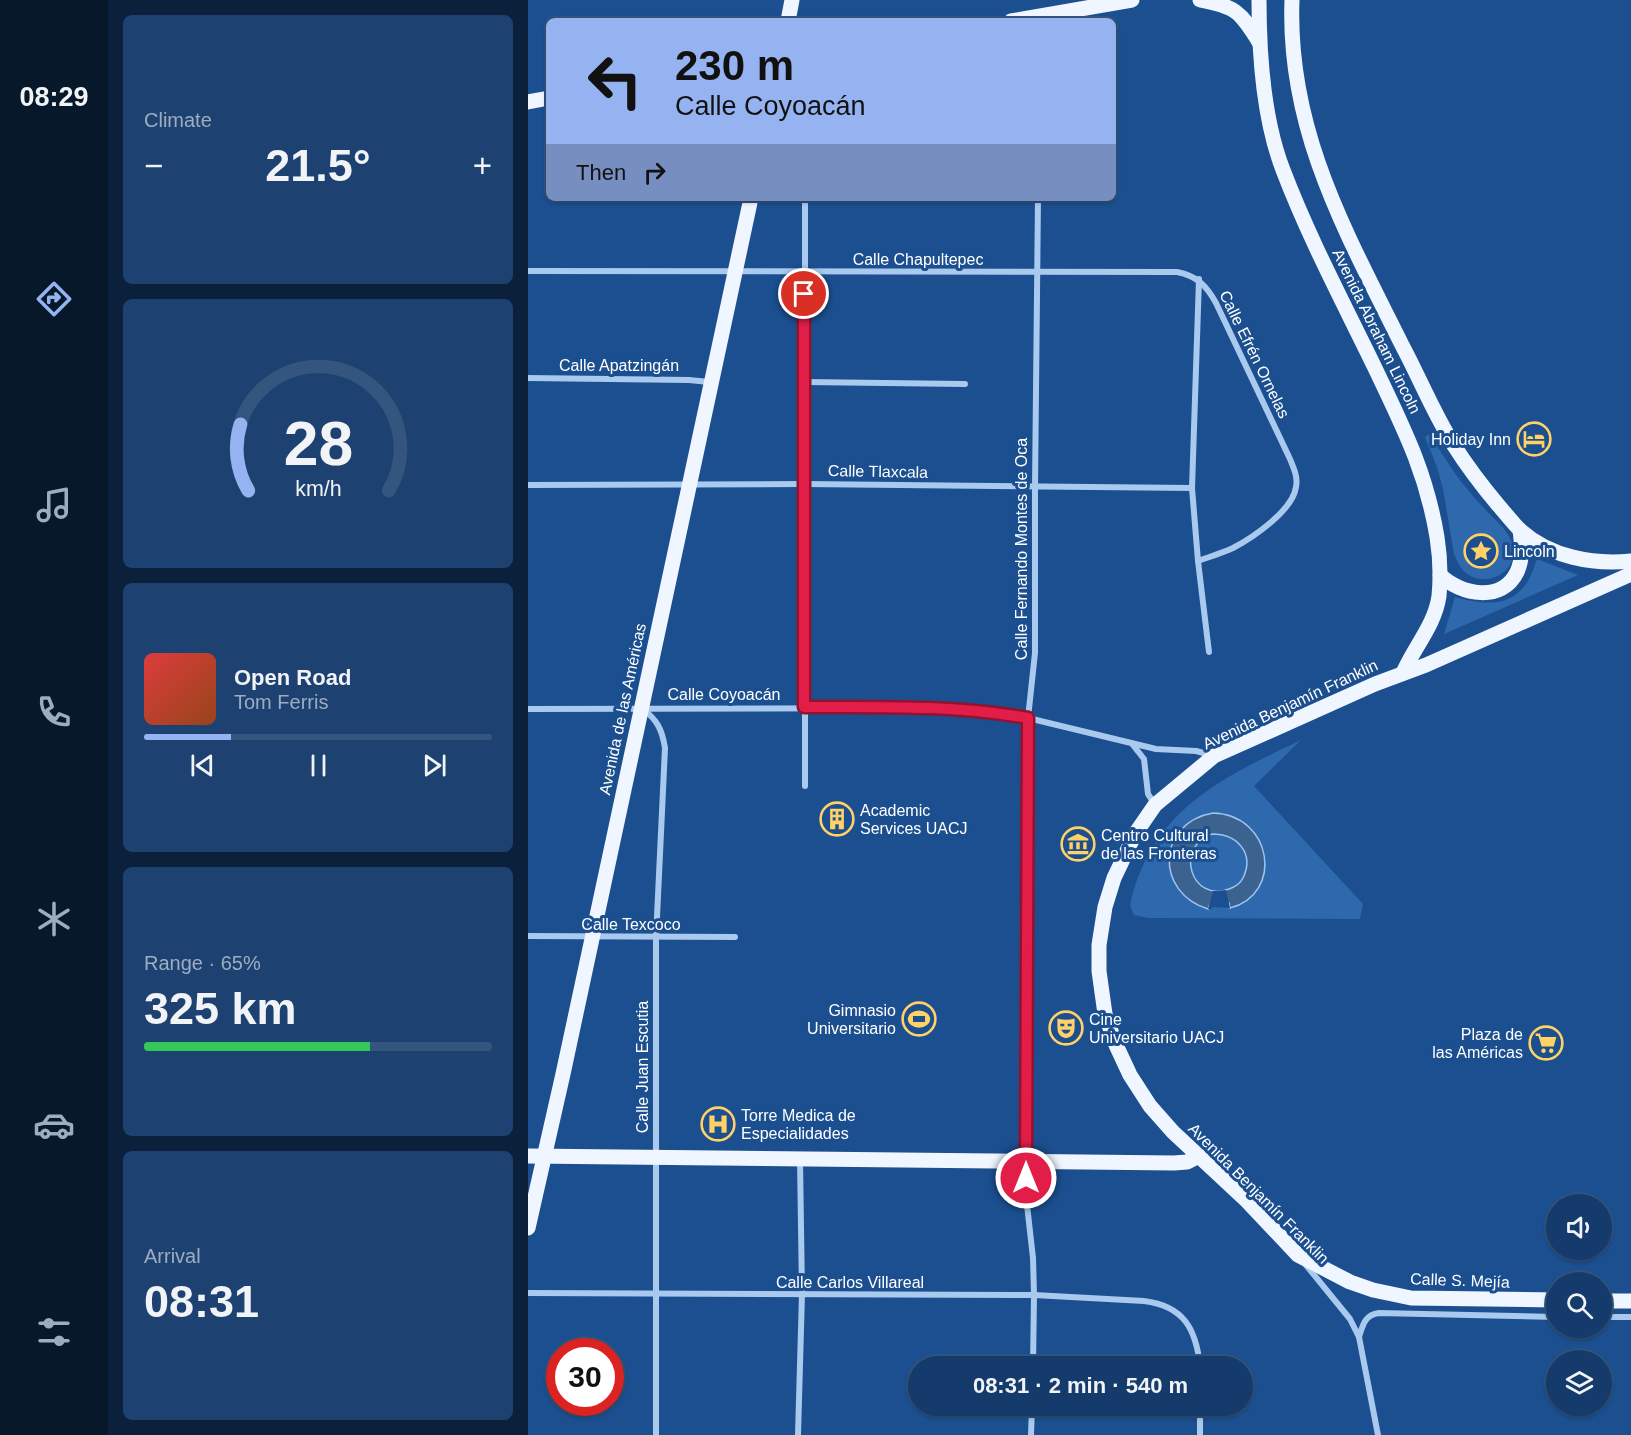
<!DOCTYPE html>
<meta charset="utf-8">
<style>
:root{--surface:#143b6b;--page:#1d4271;--text:#f1f3f6;--muted:#9dadc1;--line:#33557e;--accent:#95b2f1}
body{margin:0;font-family:Arial,sans-serif;background:var(--page);color:var(--text);height:100vh;display:flex;flex-direction:column;font-size:22px;white-space:nowrap}
*{box-sizing:border-box;margin:0}
p{font-size:20px;color:var(--muted)}
.icon{flex:none;width:33px;height:33px;fill:none;stroke:currentColor;stroke-width:2;stroke-linecap:round;stroke-linejoin:round}
.map{position:relative;flex:1;overflow:hidden}
.panel{display:flex;flex-direction:column;gap:15px;padding:15px;background:#0b203b;width:420px}
.panel>*{flex:none}
.banner{position:absolute;left:18px;top:18px;width:570px;height:183px;border-radius:9px;box-shadow:0 2px 4px #0004,0 0 0 2px var(--line);background:#95b2f1;color:#111;overflow:hidden}
.buttons{position:absolute;left:1018px;top:1194px;display:grid;gap:12px}
.buttons a{display:grid;place-items:center;width:66px;height:66px;border-radius:50%;background:var(--surface);box-shadow:0 2px 4px #0004,0 0 0 2px var(--line);font-size:30px}
.speed{position:absolute;left:18px;top:1338px;display:flex;gap:12px;font-size:30px;font-weight:700;text-align:center}
.speed>*{display:grid;place-content:center;width:78px;height:78px;border-radius:50%;background:var(--surface);box-shadow:0 2px 4px #0004,0 0 0 2px var(--line);line-height:1}
.speed .limit{border:9px solid #d22;background:#fff;color:#111}
.pin{position:absolute;display:grid;place-items:center;width:51px;height:51px;color:#fff;margin:-26px;border:3px solid #fff;border-radius:50%;box-shadow:0 2px 6px #0007}
.me{position:absolute;width:66px;margin:-33px;rotate:0deg;stroke-linejoin:round;filter:drop-shadow(0 0 4px #0008)}
.turn{display:flex;align-items:center;gap:21px;height:126px;padding:0 30px;font-size:27px}
.turn .icon{width:78px;height:78px;stroke-width:2.5}
.turn b{display:block;font-size:42px;line-height:51px}
.then{display:flex;align-items:center;height:57px;padding:0 30px;background:#0003;gap:12px;font-size:22px}
.big{font-size:45px;font-weight:800;line-height:1.1}
.panel .card{flex:1;display:flex;flex-direction:column;justify-content:center;gap:9px;min-width:0;padding:0 21px;border-radius:9px;background:var(--page)}
.panel .dial{align-items:center;gap:0}
.dial svg{height:156px;overflow:visible;fill:none;stroke:var(--line);stroke-width:7;stroke-linecap:round;text-anchor:middle}
.dial text{fill:var(--text);stroke:none}
.song{display:flex;align-items:center;gap:18px}
.cover{width:72px;height:72px;border-radius:9px;background:linear-gradient(135deg,hsl(0 70% 55%),hsl(20 70% 35%))}
.played{height:6px;border-radius:3px;background:linear-gradient(90deg,var(--accent) 25%,var(--line) 25%)}
.keys{display:flex;justify-content:space-around;direction:ltr}
.heat{display:flex;justify-content:space-between;align-items:center;font-size:33px;direction:ltr}
.charge{height:9px;border-radius:4px;background:linear-gradient(90deg,#34c759 65%,var(--line) 0)}
.trip{position:absolute;left:380px;top:1356px;width:345px;height:60px;border-radius:30px;background:var(--surface);box-shadow:0 2px 4px #0004,0 0 0 2px var(--line);font-weight:800;line-height:60px;text-align:center}
main{display:flex;flex:1;min-height:0}
.menu{display:flex;flex-direction:column;width:108px;justify-content:space-around;align-items:center;background:#08182b;color:var(--muted)}
.menu .icon{width:42px;height:42px}
.menu .active{color:var(--accent)}
.menu b{font-size:27px;color:var(--text)}
.map>svg:first-child{display:block}
.green{fill:#2e69ad}
.water{fill:#3c6290;stroke:#9cc4f0;stroke-width:1.5;fill-rule:evenodd}
.pier{fill:#1b4f8f}
.lines{fill:none;stroke-linecap:round;stroke-linejoin:round}
.street{stroke:#a9c9ee;stroke-width:6}
.primary{stroke:#f0f6ff;stroke-width:15}
.route-casing{stroke:#92132f;stroke-width:15}
.route{stroke:#e11d48;stroke-width:10}
.labels{text-anchor:middle;stroke-width:6;stroke-linejoin:round;paint-order:stroke}
.street-label{font-size:16px;fill:#fff;stroke:#1b4f8f}
.poi-label{font-size:16px;fill:#fff;stroke:#1b4f8f;text-anchor:start}
</style>
<main>
<nav class="menu">
<b>08:29</b>
<svg class="icon active" aria-label="directions" viewBox="0 0 24 24"><path d="M12 3l9 9-9 9-9-9zM9 14v-3h6M13 9l2 2-2 2"/></svg>
<svg class="icon" aria-label="music" viewBox="0 0 24 24"><path d="M9 18V5l10-2v13"/><circle cx="6" cy="18" r="3"/><circle cx="16" cy="16" r="3"/></svg>
<svg class="icon" aria-label="phone" viewBox="0 0 24 24"><path d="M5 4h4l2 5-3 2q2 4 5 5l2-3 5 2v4C11 20 4 13 5 4z"/></svg>
<svg class="icon" aria-label="climate" viewBox="0 0 24 24"><path d="M12 3v18M4 7l16 10M4 17L20 7"/></svg>
<svg class="icon" aria-label="car" viewBox="0 0 24 24"><path d="M5 17H2v-5l4-1 3-4h7l3 4 3 1v5h-3M9 17h6M6 11h13"/><circle cx="7" cy="17" r="2"/><circle cx="17" cy="17" r="2"/></svg>
<svg class="icon" aria-label="filters" viewBox="0 0 24 24"><path d="M4 7h16M4 17h16"/><circle cx="9" cy="7" r="2"/><circle cx="15" cy="17" r="2"/></svg>
</nav>
<section class="panel">
<div class="card"><p>Climate</p>
<div class="heat"><a>−</a><b class="big">21.5°</b><a>+</a></div>
</div>
<div class="card dial"><svg viewBox="0 0 100 80">
<path d="M14 69A42 42 0 1 1 86 69"/>
<path d="M14 69A42 42 0 0 1 10 35" stroke="#95b2f1"/>
<text x="50" y="56" font-size="32" font-weight="700">28</text>
<text x="50" y="72" font-size="11">km/h</text>
</svg></div>
<div class="card">
<div class="song"><i class="cover"></i><div><b>Open Road</b><p>Tom Ferris</p></div></div>
<div class="played"></div>
<div class="keys"><svg class="icon" aria-label="previous" viewBox="0 0 24 24"><path d="M18 5L8 12l10 7zM5 5v14"/></svg><svg class="icon" aria-label="pause" viewBox="0 0 24 24"><path d="M8 5v14M16 5v14"/></svg><svg class="icon" aria-label="next" viewBox="0 0 24 24"><path d="M6 5l10 7-10 7zM19 5v14"/></svg></div>
</div>
<div class="card"><p>Range · 65%</p><b class="big">325 km</b><div class="charge"></div></div>
<div class="card"><p>Arrival</p><b class="big">08:31</b></div>
</section>
<div class="map">
<svg width="1103" height="1435" viewBox="0 0 1103 1435">
<rect width="100%" height="100%" fill="#1b4f8f"/>
<g class="green">
<path d="M902,434c7,11 13,22 20,32 9,14 21,28 32,40 11,13 27,23 31,40 5,26 -27,43 -47,27 -6,-5 -9,-12 -12,-19l-11,-65 -6,-22 -12,-30z"/>
<path d="M1009,559l41,16 -134,59 11,-37c31,9 62,11 77,-24 2,-5 3,-10 5,-14z"/>
<path d="M773,740l-47,46 109,118 -3,15 -212,-1 -14,-3 -4,-9c20,-95 91,-128 171,-166z"/>
</g>
<path class="water" d="M685,813c60,2 71,81 17,95l-1,-5 -19,1 -2,5c-53,-16 -52,-86 5,-96zM684,834c25,0 43,19 31,44 -3,6 -8,9 -14,11 -38,14 -55,-42 -17,-55z"/>
<path class="pier" d="M698,890l4,18 -18,-1v2h-4l5,-18z"/>
<g class="lines">
<g class="street">
<path d="M277,198v588"/>
<path d="M0,271l649,1c20,4 29,13 39,31l74,156c4,10 8,18 6,28 -3,23 -42,50 -63,61 -11,5 -24,9 -35,13"/>
<path d="M671,279l-7,209 6,73 11,91"/>
<path d="M0,378l161,2 20,2"/>
<path d="M277,382l160,2"/>
<path d="M0,485l276,-1 388,4"/>
<path d="M0,709l406,-1 60,4 34,6 128,31 40,2 15,4"/>
<path d="M115,709c14,11 19,20 22,39l-9,190v497"/>
<path d="M605,745l11,14 4,35 6,9"/>
<path d="M0,936l207,1"/>
<path d="M778,1265l44,54 9,18 19,98"/>
<path d="M0,1293l506,2 110,6c40,5 52,28 56,65"/>
<path d="M1074,1317h29"/>
<path d="M831,1337c4,-13 6,-22 20,-24l178,4"/>
<path d="M505,1366l1,-71 -1,-37 -7,-62 2,-478 7,-65v-166l3,-289"/>
<path d="M270,1435l4,-141 -2,-135"/>
<path d="M503,1435l1,-29"/>
<path d="M672,1435v-29"/>
</g>
<g class="primary">
<path d="M672,0c36,7 40,11 59,42"/>
<path d="M731,0c0,53 5,121 24,170 26,68 60,132 92,198 28,59 51,103 62,169 3,19 4,39 2,59 -4,29 -25,51 -36,77"/>
<path d="M764,0c-5,131 55,234 111,347 17,32 31,67 50,97 14,22 29,42 46,62 7,8 14,17 21,24 30,27 73,35 111,31"/>
<path d="M260,21l4,-21"/>
<path d="M483,21l121,-21"/>
<path d="M0,102l21,-4"/>
<path d="M912,575c21,20 62,28 77,-3 6,-13 5,-27 3,-42"/>
<path d="M0,1156l646,7 13,-1 12,-6"/>
<path d="M0,1228l35,-154 188,-876"/>
<path d="M1029,1300l-146,-2 -38,-8 -23,-8 -52,-27 -51,-54 -74,-69 -23,-26 -20,-31 -14,-30 -11,-31 -6,-43v-26l6,-38 9,-29 21,-44 20,-29 59,-49 161,-72 51,-19 205,-91"/>
<path d="M1074,1301h29"/>
</g>
</g>
<g class="lines">
<g class="route-casing">
<path id="route" d="M276,294v413c75,0 150,-2 224,11l-2,460"/>
</g>
<use href="#route" class="route"/>
</g>
<defs>
<g id="hotel-ring" transform="scale(1.725)"><circle r="9.5" fill="#1b4f8f" stroke="#ffd166" stroke-width="1.5"/><path d="M-6-4.5h1.5V1H6V5H4.5V3h-9V5H-6ZM-4 0a1.8 1.8 0 1 1 3.6 0ZM.5 0V-2.5h3Q6-2.5 6 0Z" fill="#ffd166"/></g>
<g id="sight-ring" transform="scale(1.725)"><circle r="9.5" fill="#1b4f8f" stroke="#ffd166" stroke-width="1.5"/><path d="M0-6L1.8-2.2L6-1.7L2.9 1.2L3.7 5.4L0 3.3L-3.7 5.4L-2.9 1.2L-6-1.7L-1.8-2.2Z" fill="#ffd166"/></g>
<g id="building-ring" transform="scale(1.725)"><circle r="9.5" fill="#1b4f8f" stroke="#ffd166" stroke-width="1.5"/><path d="M-4-6H4V6H1V3H-1V6H-4ZM-2.5-4.3h1.7v1.8h-1.7ZM.8-4.3h1.7v1.8H.8ZM-2.5-1h1.7V.8h-1.7ZM.8-1h1.7V.8H.8Z" fill="#ffd166"/></g>
<g id="museum-ring" transform="scale(1.725)"><circle r="9.5" fill="#1b4f8f" stroke="#ffd166" stroke-width="1.5"/><path d="M0-6L6-3V-2H-6V-3ZM-5-1h2V3h-2ZM-1-1h2V3h-2ZM3-1h2V3H3ZM-6 4H6V6H-6Z" fill="#ffd166"/></g>
<g id="stadium-ring" transform="scale(1.725)"><circle r="9.5" fill="#1b4f8f" stroke="#ffd166" stroke-width="1.5"/><path d="M0-5a6.5 5 0 1 0 0 10a6.5 5 0 1 0 0-10ZM-3.5-1.8h7v3.6h-7Z" fill="#ffd166"/></g>
<g id="theatre-ring" transform="scale(1.725)"><circle r="9.5" fill="#1b4f8f" stroke="#ffd166" stroke-width="1.5"/><path d="M-5-5.5Q0-4 5-5.5V0Q5 5 0 6Q-5 5-5 0ZM-3.3-2.5H-1v1.5H-3.3ZM1-2.5H3.3v1.5H1ZM-2.8 1Q0 5.5 2.8 1Z" fill="#ffd166"/></g>
<g id="supermarket-ring" transform="scale(1.725)"><circle r="9.5" fill="#1b4f8f" stroke="#ffd166" stroke-width="1.5"/><path d="M-6-5.5h2.5l.6 2H6L4.5 2H-2.5L-4.4-4H-6ZM-1.5 3.2a1.3 1.3 0 1 0 .1 0ZM3 3.2a1.3 1.3 0 1 0 .1 0Z" fill="#ffd166"/></g>
<g id="hospital-ring" transform="scale(1.725)"><circle r="9.5" fill="#1b4f8f" stroke="#ffd166" stroke-width="1.5"/><path d="M-5-5h3v3.5h4V-5h3V5h-3V1.5h-4V5h-3Z" fill="#ffd166"/></g>
</defs>
<g fill-rule="evenodd">
<use href="#hotel-ring" x="1006" y="439"/>
<use href="#sight-ring" x="953" y="551"/>
<use href="#building-ring" x="309" y="819"/>
<use href="#museum-ring" x="550" y="844"/>
<use href="#stadium-ring" x="391" y="1019"/>
<use href="#theatre-ring" x="538" y="1028"/>
<use href="#supermarket-ring" x="1018" y="1043"/>
<use href="#hospital-ring" x="190" y="1124"/>
</g>
<g class="labels">
<g class="street-label">
<text x="390" y="265">Calle Chapultepec</text>
<text transform="translate(849 331) rotate(64)" y="6">Avenida Abraham Lincoln</text>
<text transform="translate(727 354) rotate(64)" y="6">Calle Efrén Ornelas</text>
<text x="91" y="371">Calle Apatzingán</text>
<text transform="translate(350 471) rotate(1)" y="6">Calle Tlaxcala</text>
<text transform="translate(493 549) rotate(-90)" y="6">Calle Fernando Montes de Oca</text>
<text x="196" y="700">Calle Coyoacán</text>
<text transform="translate(762 704) rotate(-25)" y="6">Avenida Benjamín Franklin</text>
<text transform="translate(94 709) rotate(-78)" y="6">Avenida de las Américas</text>
<text x="103" y="930">Calle Texcoco</text>
<text transform="translate(114 1067) rotate(-90)" y="6">Calle Juan Escutia</text>
<text transform="translate(731 1193) rotate(45)" y="6">Avenida Benjamín Franklin</text>
<text transform="translate(932 1280) rotate(2)" y="6">Calle S. Mejía</text>
<text x="322" y="1288">Calle Carlos Villareal</text>
</g>
<g class="poi-label">
<text x="983" y="445" text-anchor="end">Holiday Inn</text>
<text x="976" y="557">Lincoln</text>
<text x="332" y="816">Academic<tspan x="332" dy="18">Services UACJ</tspan></text>
<text x="573" y="841">Centro Cultural<tspan x="573" dy="18">de las Fronteras</tspan></text>
<text x="368" y="1016" text-anchor="end">Gimnasio<tspan x="368" dy="18">Universitario</tspan></text>
<text x="561" y="1025">Cine<tspan x="561" dy="18">Universitario UACJ</tspan></text>
<text x="995" y="1040" text-anchor="end">Plaza de<tspan x="995" dy="18">las Américas</tspan></text>
<text x="213" y="1121">Torre Medica de<tspan x="213" dy="18">Especialidades</tspan></text>
</g>
</g>
</svg>
<div class="buttons">
<a><svg class="icon" aria-label="sound" viewBox="0 0 24 24"><path d="M4 9h4l5-4v14l-5-4H4zM17 9q2 3 0 6"/></svg></a>
<a><svg class="icon" aria-label="search" viewBox="0 0 24 24"><circle cx="10" cy="10" r="6"/><path d="M15 15l6 6"/></svg></a>
<a><svg class="icon" aria-label="layers" viewBox="0 0 24 24"><path d="M12 4l9 5-9 5-9-5zM3 14l9 5 9-5"/></svg></a>
</div>
<div class="speed"><div class="limit">30</div></div>
<div class="pin" style="left:276px;top:294px;background:#d93025"><svg class="icon" aria-label="arrive" viewBox="0 0 24 24"><path d="M6 21V4h12l-3 4 3 4H6"/></svg></div>
<svg class="me" style="left:498px;top:1178px" viewBox="-20 -20 40 40"><circle r="17" fill="#e11d48" stroke="#fff" stroke-width="3"/><path d="M0-11L8 9 0 5-8 9z" fill="#fff"/></svg>
<div class="trip">08:31 · 2 min · 540 m</div>
<div class="banner">
<div class="turn"><svg class="icon" aria-label="left" viewBox="0 0 24 24"><path d="M17 20v-9H6M10 6l-5 5 5 5"/></svg><div><b>230 m</b>Calle Coyoacán</div></div>
<div class="then">Then<svg class="icon" aria-label="right" viewBox="0 0 24 24"><path d="M7 20v-9h11M14 6l5 5-5 5"/></svg></div>
</div>
</div>
</main>
